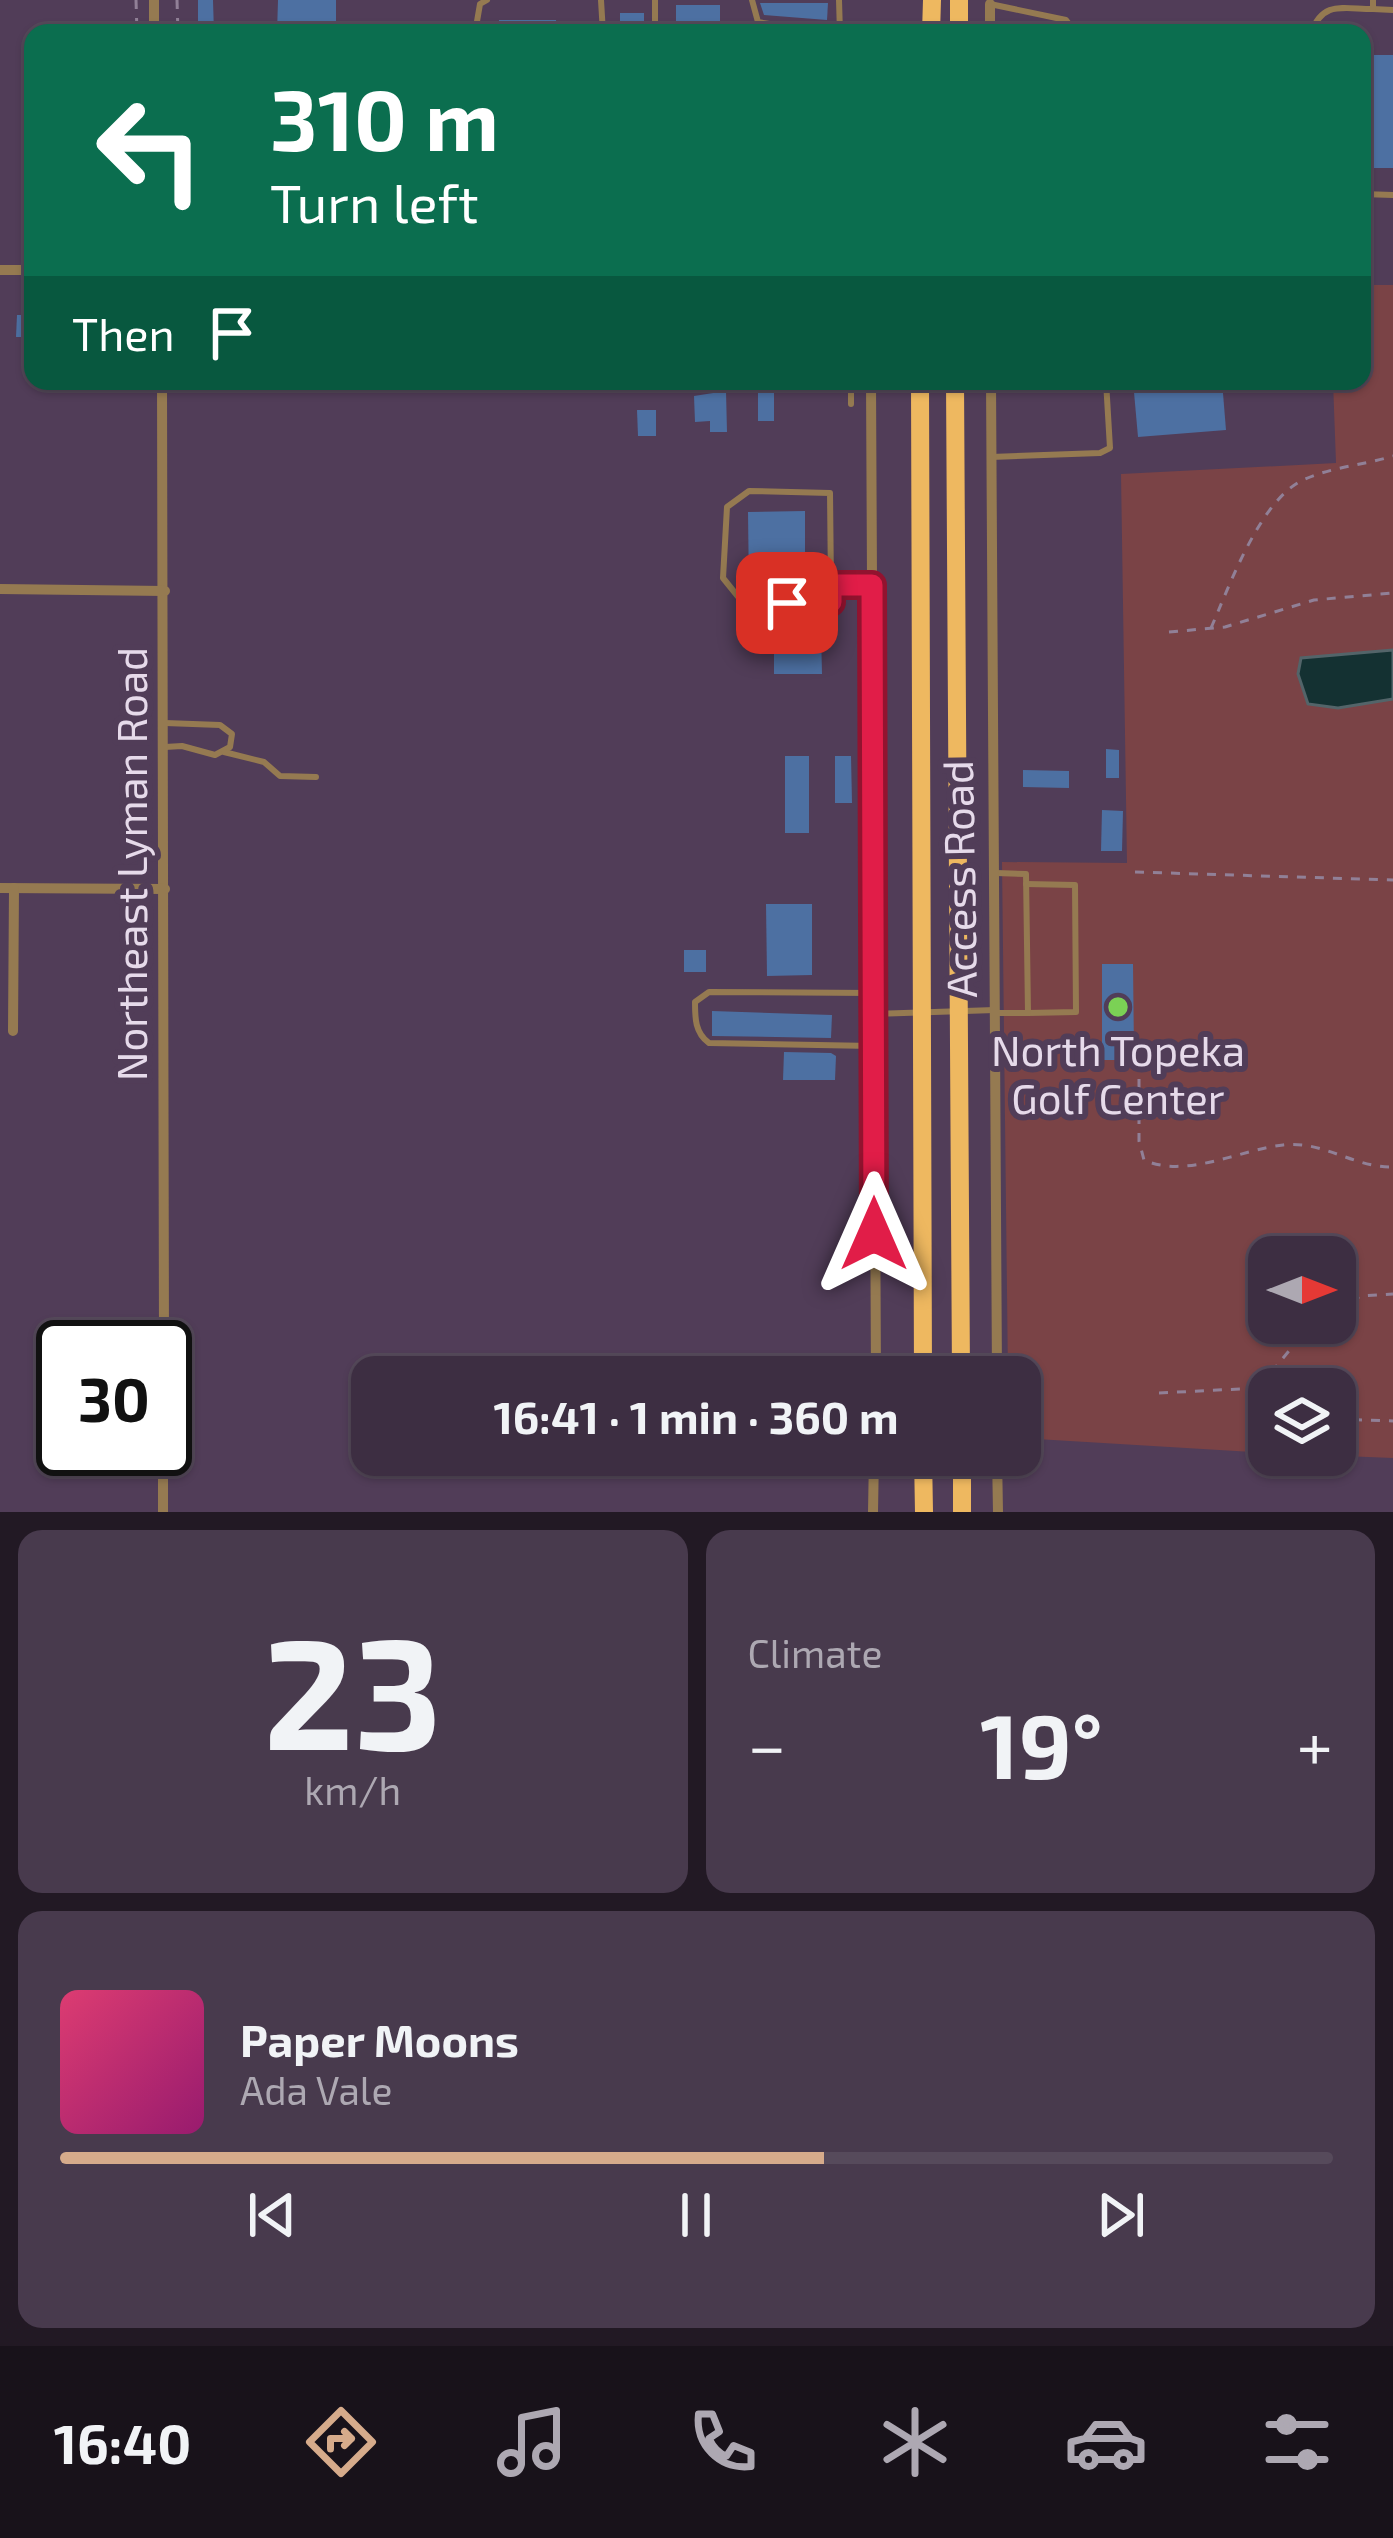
<!DOCTYPE html>
<meta charset="utf-8">
<style>
:root{--surface:#3d2e42;--page:#483a4d;--text:#f1f3f6;--muted:#ada8b2;--line:#564a5b;--accent:#d6ab8b}
body{margin:0;font-family:"Exo 2",sans-serif;background:var(--page);color:var(--text);height:100vh;display:flex;flex-direction:column;font-size:45px;white-space:nowrap}
*{box-sizing:border-box;margin:0}
p{font-size:39px;color:var(--muted)}
.icon{flex:none;width:66px;height:66px;fill:none;stroke:currentColor;stroke-width:2;stroke-linecap:round;stroke-linejoin:round}
.map{position:relative;height:1512px;overflow:hidden}
.sheet{display:flex;flex-direction:column;gap:18px;padding:18px;background:#221924;flex:1}
.sheet>*{flex:none}
.banner{position:absolute;left:24px;top:24px;width:1347px;height:366px;border-radius:24px;box-shadow:0 3px 9px #0004,0 0 0 3px var(--line);background:#0b6e4f;color:#fff;overflow:hidden}
.needle{width:78px;rotate:90deg}
.fabs{position:absolute;left:1248px;top:1236px;display:grid;gap:24px}
.fabs a{display:grid;place-items:center;width:108px;height:108px;border-radius:24px;background:var(--surface);box-shadow:0 3px 9px #0004,0 0 0 3px var(--line);font-size:60px}
.speed{position:absolute;left:36px;top:1320px;display:flex;gap:24px;font-size:60px;font-weight:700;text-align:center}
.speed>*{display:grid;place-content:center;width:156px;height:156px;border-radius:50%;background:var(--surface);box-shadow:0 3px 9px #0004,0 0 0 3px var(--line);line-height:1}
.speed .limit{border:6px solid #111;border-radius:18px;background:#fff;color:#111}
.pin{position:absolute;display:grid;place-items:center;width:102px;height:102px;color:#fff;margin:-51px;border-radius:24px;box-shadow:0 6px 18px #0006}
.me{position:absolute;width:132px;margin:-66px;rotate:0deg;stroke-linejoin:round;filter:drop-shadow(0 0 9px #0008)}
.turn{display:flex;align-items:center;gap:42px;height:252px;padding:0 48px;font-size:54px}
.turn .icon{width:156px;height:156px;stroke-width:2.5}
.turn b{display:block;font-size:84px;line-height:102px}
.then{display:flex;align-items:center;height:114px;padding:0 48px;background:#0003;gap:24px;font-size:45px}
.big{font-size:90px;font-weight:700;line-height:1.1}
.sheet .widget{flex:1;display:flex;flex-direction:column;justify-content:center;gap:18px;min-width:0;padding:0 42px;border-radius:24px;background:var(--page)}
.sheet .dial{align-items:center;gap:0}
.dial b{font-size:156px;line-height:1}
.song{display:flex;align-items:center;gap:36px}
.cover{width:144px;height:144px;border-radius:18px;background:linear-gradient(135deg,hsl(340 70% 55%),hsl(320 70% 35%))}
.played{height:12px;border-radius:6px;background:linear-gradient(90deg,var(--accent) 60%,var(--line) 60%)}
.keys{display:flex;justify-content:space-around;direction:ltr}
.heat{display:flex;justify-content:space-between;align-items:center;font-size:66px;direction:ltr}
.sheet .tiles{flex:1;display:grid;gap:18px;grid-template-columns:1fr 1fr}
.widget:last-child{grid-column:span 2}
.trip{position:absolute;left:351px;top:1356px;width:690px;height:120px;border-radius:24px;background:var(--surface);box-shadow:0 3px 9px #0004,0 0 0 3px var(--line);font-weight:700;line-height:120px;text-align:center}
.menu{display:flex;height:192px;justify-content:space-around;align-items:center;background:#18121a;color:var(--muted)}
.menu .icon{width:84px;height:84px}
.menu .current{color:var(--accent)}
.menu b{font-size:54px;color:var(--text)}
.map>svg:first-child{display:block}
.green{fill:#7a4346;fill-rule:evenodd}
.water{fill:#143132;stroke:#536469;stroke-width:3}
.building{fill:#4d70a2}
.lines{fill:none;stroke-linecap:round;stroke-linejoin:round}
.path{stroke:#918097;stroke-width:3;stroke-dasharray:9 9;stroke-linecap:butt}
.service{stroke:#957a51;stroke-width:6}
.minor{stroke:#957a51;stroke-width:10}
.trunk{stroke:#eeb860;stroke-width:18}
.route-casing{stroke:#92132f;stroke-width:30}
.route{stroke:#e11d48;stroke-width:21}
.poi-dot{fill:#7bd155;stroke:#513d58;stroke-width:4.5}
.labels{text-anchor:middle;stroke-width:12;stroke-linejoin:round;paint-order:stroke}
.street-label{font-size:42px;fill:#e6daea;stroke:#513d58}
.poi-label{font-size:42px;fill:#e6daea;stroke:#513d58}
</style>
<div class="map">
<svg width="1393" height="1512" viewBox="0 0 1393 1512">
<rect width="100%" height="100%" fill="#513d58"/>
<path class="green" d="M1362,285h31v1173l-75,-3h17v-66h-66v64l-249,-15v-61h-12l-6,-515 125,1 -6,-389 215,-11 -3,-82h29zM1269,1257h66v66h-66z"/>
<path class="water" d="M1393,650v49l-55,9 -30,-4 -10,-30 3,-16z"/>
<g class="building">
<path d="M198,0h15l1,33h-16z"/>
<path d="M278,0h58v33h-59z"/>
<path d="M760,3h68l-1,17 -63,-5z"/>
<rect x="676" y="5" width="44" height="28"/>
<rect x="620" y="13" width="24" height="19"/>
<path d="M499,20h57l1,13h-58z"/>
<rect x="1362" y="55" width="31" height="113"/>
<path d="M17,315h16v22h-17z"/>
<rect x="758" y="381" width="16" height="40"/>
<path d="M1133,381h89l4,49 -88,7z"/>
<path d="M726,391l1,41h-17v-11l-15,1 -1,-26z"/>
<path d="M637,410h19v26h-18z"/>
<path d="M805,511v82h-56l-1,-81z"/>
<path d="M821,632l1,42h-48v-41z"/>
<path d="M1106,749l13,1v28h-13z"/>
<rect x="785" y="756" width="24" height="77"/>
<path d="M835,756h16l1,47h-17z"/>
<path d="M1023,770l46,1v17l-46,-1z"/>
<path d="M1102,810l21,1 -1,40h-21z"/>
<path d="M766,904h46v71l-45,1z"/>
<rect x="684" y="950" width="22" height="22"/>
<path d="M1102,964h31l1,87h-9v9h-23z"/>
<path d="M712,1011l120,4 -1,23 -119,-2z"/>
<path d="M784,1052l47,1 5,3 -1,24h-52z"/>
</g>
<g class="lines">
<g class="path">
<path d="M136,0l1,33"/>
<path d="M177,0l1,33"/>
<path d="M1211,628c18,-41 49,-128 92,-148 28,-13 61,-15 90,-24"/>
<path d="M1169,632l56,-5 89,-27 79,-7"/>
<path d="M1135,872l258,8"/>
<path d="M1139,1061v80l5,19c42,19 95,-10 139,-15 40,-5 71,23 110,22"/>
<path d="M1335,1309l26,-13 32,-2"/>
<path d="M1260,1386l52,-63"/>
<path d="M1159,1393l100,-5 10,7"/>
<path d="M1335,1419l58,2"/>
</g>
<g class="service">
<path d="M601,0l2,33"/>
<path d="M655,0v33"/>
<path d="M752,0l6,22 30,5 12,6"/>
<path d="M839,0l1,33"/>
<path d="M990,4l76,16 10,13"/>
<path d="M1373,9l20,1"/>
<path d="M475,33l5,-29 7,-4"/>
<path d="M1311,33c12,-33 32,-24 62,-24v-9"/>
<path d="M1362,194l31,1"/>
<path d="M851,381v23"/>
<path d="M991,457l109,-4 10,-5 -4,-67"/>
<path d="M831,585v17l-87,2 -21,-26 4,-71 22,-16 81,2 1,92h41"/>
<path d="M165,723l55,2 12,9 -2,13 -15,8 -33,-9 -17,1"/>
<path d="M224,752l40,10 16,14 36,1"/>
<path d="M1026,884l49,1 1,127 -48,1"/>
<path d="M873,993l-164,-1 -14,10c0,16 0,31 14,41l164,3"/>
<path d="M995,1013h33l-2,-139 -30,-1"/>
<path d="M873,1014l122,-4"/>
</g>
<g class="minor">
<path d="M154,0v33"/>
<path d="M990,4v29"/>
<path d="M0,270h33"/>
<path d="M162,381l2,966"/>
<path d="M871,381l5,996"/>
<path d="M991,381l6,996"/>
<path d="M0,589l165,2"/>
<path d="M0,888l165,1"/>
<path d="M13,1031l1,-143"/>
<path d="M997,1455l1,57"/>
<path d="M163,1512v-63"/>
<path d="M873,1512l1,-57"/>
</g>
<g class="trunk">
<path d="M931,33l1,-33"/>
<path d="M959,33v-33"/>
<path d="M920,381l3,996"/>
<path d="M955,381l6,996"/>
<path d="M923,1455l1,57"/>
<path d="M962,1455v57"/>
</g>
</g>
<g class="lines">
<g class="route-casing">
<path id="route" d="M787,603l44,-1v-17h41l2,649"/>
</g>
<use href="#route" class="route"/>
</g>
<circle class="poi-dot" cx="1118" cy="1007" r="12"/>
<g class="labels">
<g class="street-label">
<text transform="translate(132 864) rotate(-90)" y="15">Northeast Lyman Road</text>
<text transform="translate(960 879) rotate(-91)" y="15">Access Road</text>
</g>
<g class="poi-label">
<text x="1118" y="1066">North Topeka<tspan x="1118" dy="48">Golf Center</tspan></text>
</g>
</g>
</svg>
<div class="fabs">
<a><svg class="needle" viewBox="-14 -14 28 28"><path d="M0-13l5 13h-10z" fill="#e53935"/><path d="M0 13l5-13h-10z" fill="#ada8b2"/></svg></a>
<a><svg class="icon" aria-label="layers" viewBox="0 0 24 24"><path d="M12 4l9 5-9 5-9-5zM3 14l9 5 9-5"/></svg></a>
</div>
<div class="speed"><div class="limit">30</div></div>
<div class="pin" style="left:787px;top:603px;background:#d93025"><svg class="icon" aria-label="arrive" viewBox="0 0 24 24"><path d="M6 21V4h12l-3 4 3 4H6"/></svg></div>
<svg class="me" style="left:874px;top:1234px" viewBox="-20 -20 40 40"><path d="M0-17L14 15 0 8-14 15z" fill="#e11d48" stroke="#fff" stroke-width="4"/></svg>
<div class="trip">16:41 · 1 min · 360 m</div>
<div class="banner">
<div class="turn"><svg class="icon" aria-label="left" viewBox="0 0 24 24"><path d="M17 20v-9H6M10 6l-5 5 5 5"/></svg><div><b>310 m</b>Turn left</div></div>
<div class="then">Then<svg class="icon" aria-label="arrive" viewBox="0 0 24 24"><path d="M6 21V4h12l-3 4 3 4H6"/></svg></div>
</div>
</div>
<section class="sheet">
<div class="tiles">
<div class="widget dial"><b>23</b><p>km/h</p></div>
<div class="widget"><p>Climate</p>
<div class="heat"><a>−</a><b class="big">19°</b><a>+</a></div>
</div>
<div class="widget">
<div class="song"><i class="cover"></i><div><b>Paper Moons</b><p>Ada Vale</p></div></div>
<div class="played"></div>
<div class="keys"><svg class="icon" aria-label="previous" viewBox="0 0 24 24"><path d="M18 5L8 12l10 7zM5 5v14"/></svg><svg class="icon" aria-label="pause" viewBox="0 0 24 24"><path d="M8 5v14M16 5v14"/></svg><svg class="icon" aria-label="next" viewBox="0 0 24 24"><path d="M6 5l10 7-10 7zM19 5v14"/></svg></div>
</div>
</div>
</section>
<nav class="menu">
<b>16:40</b>
<svg class="icon current" aria-label="directions" viewBox="0 0 24 24"><path d="M12 3l9 9-9 9-9-9zM9 14v-3h6M13 9l2 2-2 2"/></svg>
<svg class="icon" aria-label="music" viewBox="0 0 24 24"><path d="M9 18V5l10-2v13"/><circle cx="6" cy="18" r="3"/><circle cx="16" cy="16" r="3"/></svg>
<svg class="icon" aria-label="phone" viewBox="0 0 24 24"><path d="M5 4h4l2 5-3 2q2 4 5 5l2-3 5 2v4C11 20 4 13 5 4z"/></svg>
<svg class="icon" aria-label="climate" viewBox="0 0 24 24"><path d="M12 3v18M4 7l16 10M4 17L20 7"/></svg>
<svg class="icon" aria-label="car" viewBox="0 0 24 24"><path d="M5 17H2v-5l4-1 3-4h7l3 4 3 1v5h-3M9 17h6M6 11h13"/><circle cx="7" cy="17" r="2"/><circle cx="17" cy="17" r="2"/></svg>
<svg class="icon" aria-label="filters" viewBox="0 0 24 24"><path d="M4 7h16M4 17h16"/><circle cx="9" cy="7" r="2"/><circle cx="15" cy="17" r="2"/></svg>
</nav>
